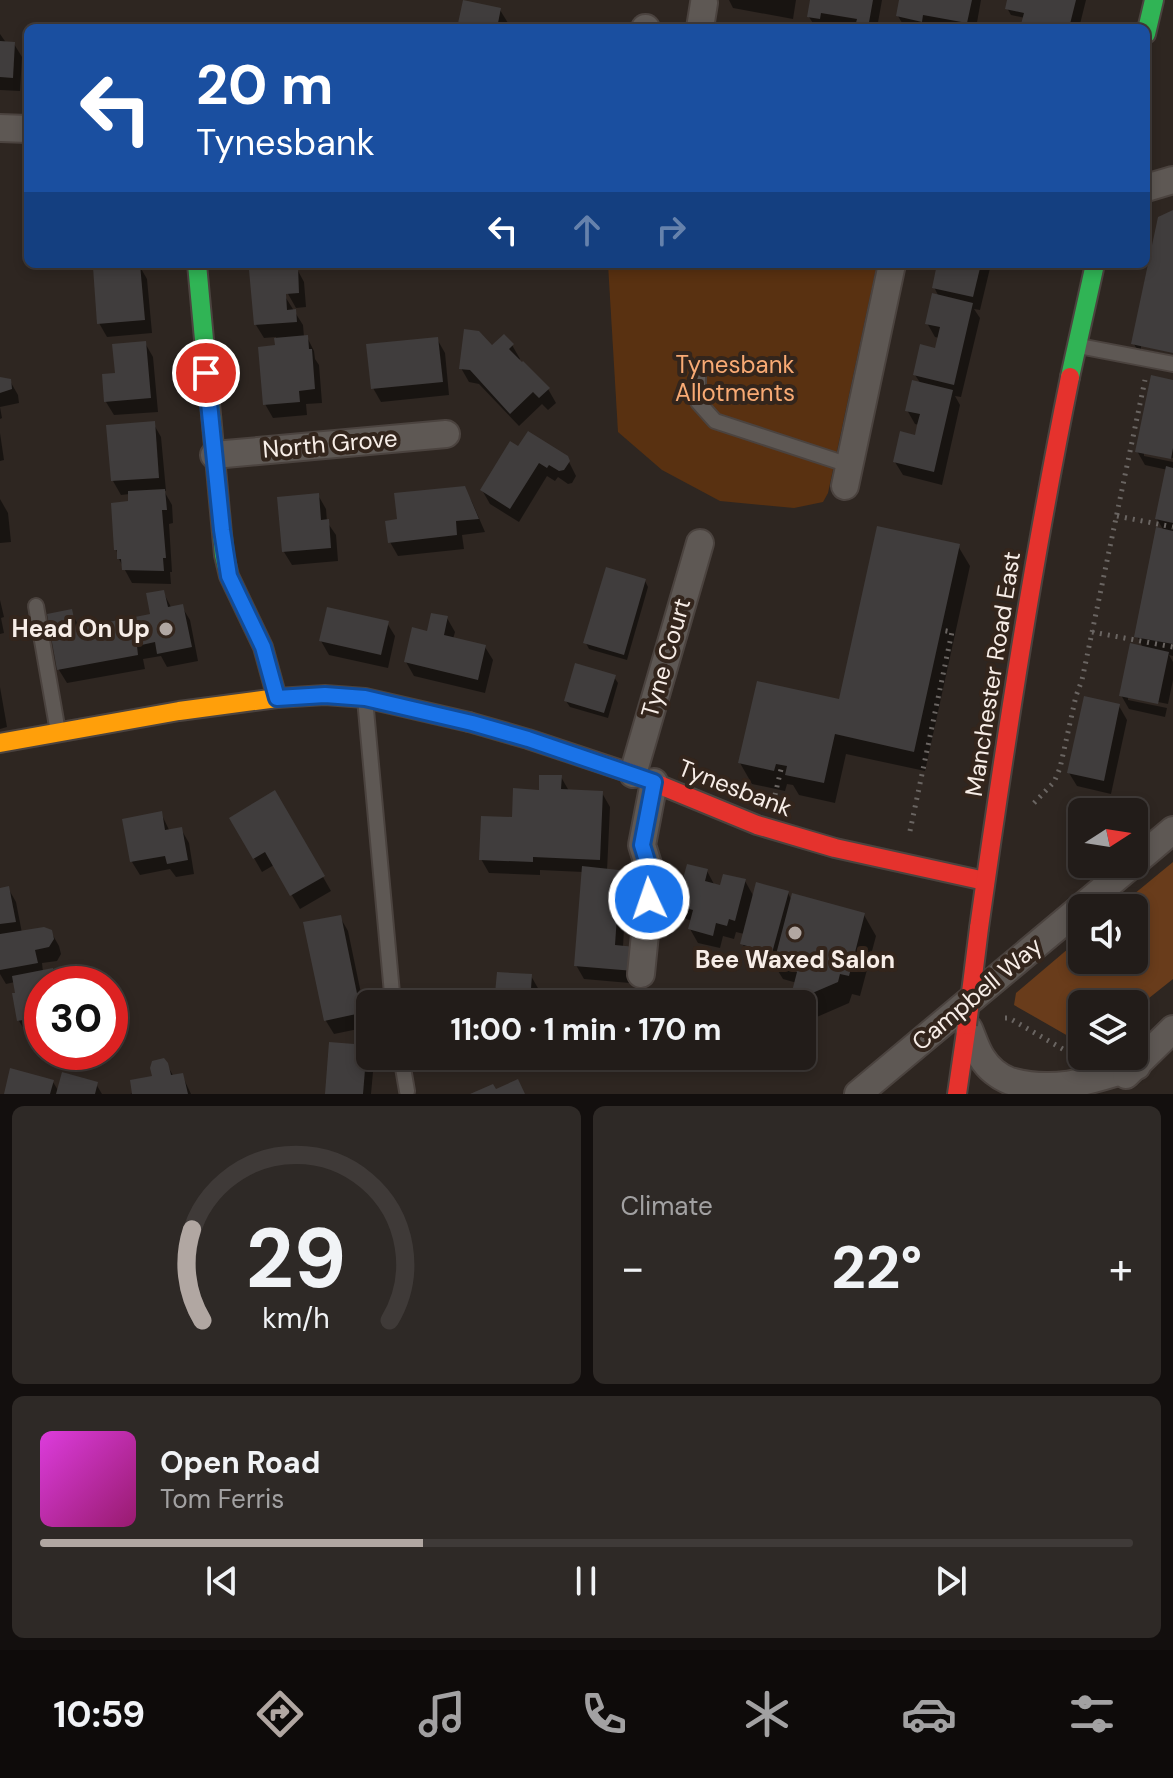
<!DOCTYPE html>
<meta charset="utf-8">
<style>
:root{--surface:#221c19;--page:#2e2926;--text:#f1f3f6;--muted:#a2a1a2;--line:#3f3a38;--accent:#b1a7a2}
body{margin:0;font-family:"DM Sans",sans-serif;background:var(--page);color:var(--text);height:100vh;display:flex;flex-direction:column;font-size:30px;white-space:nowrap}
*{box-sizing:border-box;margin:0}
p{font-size:26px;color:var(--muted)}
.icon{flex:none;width:44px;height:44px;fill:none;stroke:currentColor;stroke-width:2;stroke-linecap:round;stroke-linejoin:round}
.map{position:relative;height:1094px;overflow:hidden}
.details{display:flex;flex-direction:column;gap:12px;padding:12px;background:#130f0e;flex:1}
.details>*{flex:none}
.banner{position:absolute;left:24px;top:24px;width:1126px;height:244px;border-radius:12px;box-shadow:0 4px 12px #0003,0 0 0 2px var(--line);background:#1a4fa0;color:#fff;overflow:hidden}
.needle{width:52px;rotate:78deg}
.tools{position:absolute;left:1068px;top:798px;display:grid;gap:16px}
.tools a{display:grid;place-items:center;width:80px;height:80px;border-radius:12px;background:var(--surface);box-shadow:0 4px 12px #0003,0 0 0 2px var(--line);font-size:40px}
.speed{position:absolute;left:24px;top:966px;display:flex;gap:16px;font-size:40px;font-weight:700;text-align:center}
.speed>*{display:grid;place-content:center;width:104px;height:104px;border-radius:50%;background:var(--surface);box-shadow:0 4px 12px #0003,0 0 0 2px var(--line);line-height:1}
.speed .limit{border:12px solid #d22;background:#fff;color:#111}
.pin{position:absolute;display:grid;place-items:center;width:68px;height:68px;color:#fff;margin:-34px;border:4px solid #fff;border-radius:50%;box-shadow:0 2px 8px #0007}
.me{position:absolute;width:88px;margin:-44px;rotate:357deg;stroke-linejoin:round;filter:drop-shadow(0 0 6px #0008)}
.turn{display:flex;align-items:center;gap:28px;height:168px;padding:0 40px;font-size:36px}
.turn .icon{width:104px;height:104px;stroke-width:2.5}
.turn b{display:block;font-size:56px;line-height:68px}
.lanes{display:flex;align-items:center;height:76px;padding:0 40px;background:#0003;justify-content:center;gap:40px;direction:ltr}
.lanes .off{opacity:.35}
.big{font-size:60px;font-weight:700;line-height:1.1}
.details .tile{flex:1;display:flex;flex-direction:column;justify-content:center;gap:12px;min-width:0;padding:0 28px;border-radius:12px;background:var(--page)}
.details .dial{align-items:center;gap:0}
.dial svg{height:208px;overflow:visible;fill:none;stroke:var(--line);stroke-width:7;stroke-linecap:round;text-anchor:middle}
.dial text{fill:var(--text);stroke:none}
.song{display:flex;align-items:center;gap:24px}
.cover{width:96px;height:96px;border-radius:12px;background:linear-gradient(135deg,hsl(300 70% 55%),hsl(320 70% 35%))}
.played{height:8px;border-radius:4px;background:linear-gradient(90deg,var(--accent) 35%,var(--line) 35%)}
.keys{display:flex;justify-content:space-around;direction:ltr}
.heat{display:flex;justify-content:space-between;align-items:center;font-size:44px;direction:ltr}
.details .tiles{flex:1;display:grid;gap:12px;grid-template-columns:1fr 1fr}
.tile:last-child{grid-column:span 2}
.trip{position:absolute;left:356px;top:990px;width:460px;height:80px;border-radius:12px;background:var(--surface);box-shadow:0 4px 12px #0003,0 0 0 2px var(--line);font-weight:700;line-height:80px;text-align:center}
.dock{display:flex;height:128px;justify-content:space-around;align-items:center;background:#0e0b0a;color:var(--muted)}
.dock .icon{width:56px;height:56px}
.dock .current{color:var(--accent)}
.dock b{font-size:36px;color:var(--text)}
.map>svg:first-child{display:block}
.green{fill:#593111}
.forest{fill:#693c1b}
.shadow{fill:#0007}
.building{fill:#403d3d}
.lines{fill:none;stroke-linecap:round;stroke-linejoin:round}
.lane-casing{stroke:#4b433f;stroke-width:18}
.street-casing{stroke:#4b433f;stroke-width:30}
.fast-casing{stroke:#4b433f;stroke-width:22}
.slow-casing{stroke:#4b433f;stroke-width:22}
.jam-casing{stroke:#4b433f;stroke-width:22}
.path{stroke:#6a6562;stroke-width:5;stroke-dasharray:2 6;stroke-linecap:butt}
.lane{stroke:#5e5854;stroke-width:14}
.street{stroke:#5e5854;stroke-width:26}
.fast{stroke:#30b455;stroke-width:18}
.slow{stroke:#ff9f0a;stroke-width:18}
.jam{stroke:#e5322d;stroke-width:18}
.jam-bridge-casing{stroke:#4b433f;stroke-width:22;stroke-linecap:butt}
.jam-bridge{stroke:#e5322d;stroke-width:18}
.route-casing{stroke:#114b97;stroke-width:20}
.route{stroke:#1a73e8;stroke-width:14}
.poi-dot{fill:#b1a7a2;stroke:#33251c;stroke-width:3}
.labels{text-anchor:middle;stroke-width:8;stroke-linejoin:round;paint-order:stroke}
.park-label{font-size:24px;fill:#f8aa74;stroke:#33251c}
.street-label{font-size:24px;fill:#f7ede7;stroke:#33251c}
.poi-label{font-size:24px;font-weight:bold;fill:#f7ede7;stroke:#33251c;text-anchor:end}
</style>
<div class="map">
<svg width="1173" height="1094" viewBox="0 0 1173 1094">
<rect width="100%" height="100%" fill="#2e2621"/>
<path class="green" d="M608,264h269l-49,229 -5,9 -29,6 -74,-7 -58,-31 -44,-38z"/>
<path class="forest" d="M1173,862v117l-39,31v-6h-52v40l-68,-39 2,-12 66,-56v23h52v-52h-17z"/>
<g class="shadow">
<path d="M729,0h67l-3,19 -60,-11z"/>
<path d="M812,0h70l-5,28h-35l-13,-2 -1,2h-12l-7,-11z"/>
<path d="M901,0h80l-5,28h-71l-7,-12z"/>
<path d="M1009,0h77l-6,24 -5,-2 -2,6h-51l3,-10 -14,-3 -4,-7z"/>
<path d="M500,10l8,13 -1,5h-48z"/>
<path d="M0,34l7,10h7l8,13 -2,34 -20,-1z"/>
<path d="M1173,212v139l-32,-7v5l32,6v10l-31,-7 -8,-14z"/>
<path d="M939,264h52l-11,46 -6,-1 6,9 -19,79 -6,-1 5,9 -18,80 -39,-10 -8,-13 22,-25 2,-12 -4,-1 -8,-14 14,-26 -6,-9 21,-25 3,-12 -4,-1 -8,-14 12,-26 -5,-10z"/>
<path d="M139,265l8,14 5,54 -45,4 -8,-14z"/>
<path d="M297,269l7,13 2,25 -10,1 -13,-23 -4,2 24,38 1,12h3l7,14 1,8 4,6 3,38 -16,1 1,11 -34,3 -8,-14 -5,-55 17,-2 -1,-10 -12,1 -8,-13 -4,-53z"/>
<path d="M437,339l8,14 4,42 -68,7 -8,-14z"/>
<path d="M145,343l8,14 5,55 -44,3 -8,-13 11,-27z"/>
<path d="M512,345l8,14 -2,2 30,28 8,14 -8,7 -6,-6 -23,22 -40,-42 -10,-2 -8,-14 31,-20z"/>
<path d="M0,380l10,1 8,14 1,8 -19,4 2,11 -2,1z"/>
<path d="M1173,382v76l-29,-6v4l29,6v194l-4,-1 4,7v18l-5,24 -40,-8v4l39,8 -2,9 -36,-8 -8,-14 22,-47 -6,-12 27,-105 -7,-12 11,-49 -23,-5 -8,-14z"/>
<path d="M153,423l8,14 5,54h-2l8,14 1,18 -4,1 3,48h-2l1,12 -39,-1 -13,-24 -3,-10 14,-46v-9l-9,1 -8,-14z"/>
<path d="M0,433l4,27 -4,1z"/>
<path d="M519,449l48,9 9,18 -4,7 -4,1 -10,-7 -3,4 -8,-5 -28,46 -29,-18 -8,-14z"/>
<path d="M464,488l8,14 13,30 -23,3 2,14 -66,7 -8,-14 9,-21z"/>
<path d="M318,495l8,14 1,13 9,13 2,26 -46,4 -8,-13z"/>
<path d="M0,499l8,14 3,29 -11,1z"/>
<path d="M958,546l12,20 -45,205 -79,-17 -11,49 -36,-8 -6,-10 -6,-1 -2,7 -33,-7 -12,-21 101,-61z"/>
<path d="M645,581l3,6 -21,73 -38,-11 -3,-6z"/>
<path d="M163,592l9,17 10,-2 8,13 8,41 -31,6 -6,-11 -18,3 2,10 -78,14 -8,-13 12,-59 9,18 72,-13z"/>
<path d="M0,600l4,17 -3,1 3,15 -4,1z"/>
<path d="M447,618l8,14 -2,7 32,8 8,13 -8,33 -71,-17 -8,-14 23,-29z"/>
<path d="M387,623l8,13 -7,32 -59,-13 -8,-14z"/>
<path d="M614,677l4,6 -10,35 -38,-11 -4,-6z"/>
<path d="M0,687l7,40 -7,2z"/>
<path d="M1119,706l8,14 -16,74 -34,-8 -8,-13z"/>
<path d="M561,777l8,14 33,2 8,14 -3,64 20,1 8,14 -1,11 7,13 -1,21 -16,-2 -1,18 18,37 -57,-5 -8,-14 7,-93 -43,-2v5l-51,-2 -8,-14 33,-40 27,-27z"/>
<path d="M275,793l56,98 -31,18 -26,-44 -12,7 -31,-54z"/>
<path d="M161,813l9,19 11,-3 8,14 5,31 -18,3 -6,-8 -30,6 -8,-13z"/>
<path d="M707,871l8,15 30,-5 9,16 34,-4 4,8 72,14 12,21 -16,60 -8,-2 -3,9 -46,20 -1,-19 -11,-1 6,-20 -14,-4 -8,-13 2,-8 -31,-8 -4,-7 2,-9 -8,-2 -2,7 -11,-3 -3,12 -22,-5 -8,-14 3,-8 -7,-2 -8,-14z"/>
<path d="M0,888h8l8,14 6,31 29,-1 8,14 2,8 -4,7 -15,2 1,9 9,-1 8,13h-18v47l-15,3 -8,-13 -4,-39 -9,2 -6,-10z"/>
<path d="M340,917l8,14 20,96 -34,7 -8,-13z"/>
<path d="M531,976l8,14 -1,14h-41z"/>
<path d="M366,1047l8,14 -3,33h-44z"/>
<path d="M500,1056h69l-1,14 -22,-1 -4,-8 -40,-3z"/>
<path d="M167,1065l7,12 8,-2 9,19h-61l4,-1 20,-15z"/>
<path d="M53,1082l6,10 37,-8 6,10h-96z"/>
</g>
<g class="building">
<path d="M463,0l38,8 -4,20h-40z"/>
<path d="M810,0h63l-5,28 -13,-2 2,-7 -36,-6 -1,6 -13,-2z"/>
<path d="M899,0h73l-5,23 -44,-8 -1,7 -26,-6z"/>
<path d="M1007,0h69l-7,28h-49l4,-15 -19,-4z"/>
<path d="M0,41l15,1 -2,36 -13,-1z"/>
<path d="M1173,210v143l-42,-9 27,-127z"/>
<path d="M128,264h12l5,56 -48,4 -4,-57z"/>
<path d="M937,264h44l-8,33 -41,-9z"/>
<path d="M298,266l1,27 -13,1 1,16 9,-1 1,13 -43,3 -5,-55z"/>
<path d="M932,293l41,10 -19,82 -41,-10 7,-31 15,4 5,-21 -15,-3z"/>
<path d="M464,329l15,2 13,14 12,-11 10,10 -5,5 13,13 1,-1 27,27 -11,10 -6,-6 -23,22 -40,-44 -11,-1z"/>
<path d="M308,335l1,14h3l3,40 -16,2 1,11 -37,3 -5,-58 17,-2 -1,-7z"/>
<path d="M438,337l5,45 -72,7 -5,-45z"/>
<path d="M146,341l5,57 -47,4 -2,-28 13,-1 -3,-29z"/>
<path d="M1151,375l22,5v68l-2,11 -36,-7z"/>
<path d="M0,377l11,2 1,10 -12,4z"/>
<path d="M912,380l41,10 -19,82 -41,-10 7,-31 15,4 2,-10 3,-11 -15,-3z"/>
<path d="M155,421l4,57 -48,3 -5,-56z"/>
<path d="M528,431l40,25 2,5 -6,9 -5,1 -10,-6 -2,3 -8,-5 -29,46 -30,-19 30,-49 8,5z"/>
<path d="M1166,466l7,2v55l-18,-4z"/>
<path d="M465,486l14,33 -23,2 1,14 -69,8 -3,-22 12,-2 -3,-26z"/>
<path d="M165,489l2,21h-5l4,48h-3l1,13 -42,-1 -1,-11h-4v-9h-3l-3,-47 17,-2v-10z"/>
<path d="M319,493l2,27 8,-1 2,29 -49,4 -5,-55z"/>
<path d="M877,526l83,18 -46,208 -79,-18 -11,49 -39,-8 2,-9 -11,-2 -2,7 -36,-8 19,-82 82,18z"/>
<path d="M1156,527l17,4v113l-39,-7z"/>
<path d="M606,567l40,12 -22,76 -41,-12z"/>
<path d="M164,590l4,17 15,-3 9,43 -35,7 -2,-12 -18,4 1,9 -81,15 -10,-56 25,-5 4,19 64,-12 10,-2 -4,-21z"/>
<path d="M327,607l62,14 -8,34 -62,-14z"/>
<path d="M431,613l17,3 -4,19 42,10 -8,35 -74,-18 8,-35 15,4z"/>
<path d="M1130,643l39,9 -11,52 -39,-8z"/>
<path d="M575,663l41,12 -12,38 -40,-12z"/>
<path d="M1084,696l36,8 -16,77 -37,-8z"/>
<path d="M539,775h23l-1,14 42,2 -3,69 -67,-3v5l-54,-2 2,-44 31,1 1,-29 26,2z"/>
<path d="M275,790l50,86 -35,20 -25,-44 -12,7 -24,-41z"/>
<path d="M162,811l3,19 17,-3 6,33 -21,4 -2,-8 -35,6 -8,-43z"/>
<path d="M687,864l21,5 -3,12 15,4 3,-11 23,5 -11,42 -6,-2 -2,7 -11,-3 -3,13 -25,-7 5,-19 -17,-5z"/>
<path d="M582,866l46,5 -2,22 8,1 -1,24 -16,-2 -2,29 21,2 -2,24 -60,-5z"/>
<path d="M756,882l33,9 -17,62 -32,-9z"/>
<path d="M9,886l7,36 -16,2v-36z"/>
<path d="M792,893l73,20 -16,63 -9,-2 -2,8 -49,21 8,-31 -24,-6z"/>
<path d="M341,915l20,98 -37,8 -21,-99z"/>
<path d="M44,927l8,3 2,9 -5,8 -14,3 3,13 -38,7v-36z"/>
<path d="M53,968l3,16h-14v33l-25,4 -5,-28h3l-3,-17z"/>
<path d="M497,972l35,2 -2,30h-36z"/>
<path d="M329,1042l38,3 -4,49h-38z"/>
<path d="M164,1058l4,5 3,12 12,-2 5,21h-56l-2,-14 22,-4 -2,-8 2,-7z"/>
<path d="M10,1068l44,12 -4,14h-46z"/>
<path d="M62,1072l36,10 -3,12h-39z"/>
<path d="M518,1079l7,15h-55l23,-10 3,5z"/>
</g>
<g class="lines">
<g class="lane-casing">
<g id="lane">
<path d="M1079,346l94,18"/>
<path d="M698,370v32l17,19 134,44"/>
<path d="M36,606l22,126"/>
<path d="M365,699l28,305"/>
<path d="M401,1056l6,35"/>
</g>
</g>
<g class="street-casing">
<g id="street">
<path d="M645,28h1"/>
<path d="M700,28l4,-25"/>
<path d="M0,128l28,1"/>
<path d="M1146,188l27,-8"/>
<path d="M214,455l232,-21"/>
<path d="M845,486l47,-222"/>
<path d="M633,774l67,-231"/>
<path d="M1134,863l39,-33"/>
<path d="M641,974l10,-100 -9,-29 12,-63"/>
<path d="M969,1029c4,9 7,20 13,29 6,10 17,19 28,23 46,13 82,-1 127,-15"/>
<path d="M1126,1075l47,-46"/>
<path d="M858,1094l275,-230"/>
</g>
</g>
<g class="fast-casing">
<g id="fast">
<path d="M1146,34l8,-34"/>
<path d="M197,264l27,291 5,21 34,71 14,51"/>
<path d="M1070,377l25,-113"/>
</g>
</g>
<g class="slow-casing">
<path id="slow" d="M0,743l179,-32 98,-13 48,-3 40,3 104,24"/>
</g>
<g class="jam-casing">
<g id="jam">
<path d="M469,722l59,17 105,35 124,51 78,23 150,33"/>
<path d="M979,928c26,-185 54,-369 91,-551"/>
<path d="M957,1094l10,-69"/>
</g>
</g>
<g class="path">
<path d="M1117,516l56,11"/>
<path d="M1092,632l81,15"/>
<path d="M775,795l7,-30"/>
<path d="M1034,803l20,-21 6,-14 16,-72 6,-16 63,-300"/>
<path d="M910,831l42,-199 -11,-2"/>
<path d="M1005,1018h4l64,37"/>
</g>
<use href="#lane" class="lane"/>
<use href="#street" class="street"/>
<use href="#fast" class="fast"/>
<use href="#slow" class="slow"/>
<use href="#jam" class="jam"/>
<g class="jam-bridge-casing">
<path id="jam-bridge" d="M967,1025l12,-97"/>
</g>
<use href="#jam-bridge" class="jam-bridge"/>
</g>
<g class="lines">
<g class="route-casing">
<path id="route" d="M206,373l16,157 7,46 34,71 14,51 48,-3 40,3 107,25 56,16 126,43 -12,63 9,29 -2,25"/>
</g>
<use href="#route" class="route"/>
</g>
<g class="poi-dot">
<circle cx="166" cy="629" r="8"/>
<circle cx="795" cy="933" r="8"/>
</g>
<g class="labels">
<g class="park-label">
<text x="735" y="373">Tynesbank<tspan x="735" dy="28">Allotments</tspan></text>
</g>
<g class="street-label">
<text transform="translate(330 444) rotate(-5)" y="8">North Grove</text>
<text transform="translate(666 658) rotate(-74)" y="8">Tyne Court</text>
<text transform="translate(993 674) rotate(-81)" y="8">Manchester Road East</text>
<text transform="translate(735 788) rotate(21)" y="8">Tynesbank</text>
<text transform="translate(977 994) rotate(-40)" y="8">Campbell Way</text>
</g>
<g class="poi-label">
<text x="150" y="637">Head On Up</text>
<text x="795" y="968" text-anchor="middle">Bee Waxed Salon</text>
</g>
</g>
</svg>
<div class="tools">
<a><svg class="needle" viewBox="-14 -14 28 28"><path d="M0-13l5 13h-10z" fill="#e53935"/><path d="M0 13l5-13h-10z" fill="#a2a1a2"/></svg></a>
<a><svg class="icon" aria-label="sound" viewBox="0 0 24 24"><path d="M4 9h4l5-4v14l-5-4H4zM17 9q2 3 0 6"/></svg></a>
<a><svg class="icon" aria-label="layers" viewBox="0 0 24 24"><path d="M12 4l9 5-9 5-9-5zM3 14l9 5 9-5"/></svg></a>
</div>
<div class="speed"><div class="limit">30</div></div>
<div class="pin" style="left:206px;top:373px;background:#d93025"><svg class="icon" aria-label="arrive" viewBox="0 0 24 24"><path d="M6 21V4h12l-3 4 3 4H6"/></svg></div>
<svg class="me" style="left:649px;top:899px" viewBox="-20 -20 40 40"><circle r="17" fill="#1a73e8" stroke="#fff" stroke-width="3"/><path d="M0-11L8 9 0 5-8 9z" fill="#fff"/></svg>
<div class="trip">11:00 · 1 min · 170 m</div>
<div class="banner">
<div class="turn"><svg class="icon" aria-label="left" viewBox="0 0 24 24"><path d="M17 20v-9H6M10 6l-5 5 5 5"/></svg><div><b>20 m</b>Tynesbank</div></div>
<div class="lanes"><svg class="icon" aria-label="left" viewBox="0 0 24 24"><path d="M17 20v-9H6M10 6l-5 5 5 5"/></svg><svg class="icon off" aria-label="ahead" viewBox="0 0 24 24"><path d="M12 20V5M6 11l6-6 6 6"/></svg><svg class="icon off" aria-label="right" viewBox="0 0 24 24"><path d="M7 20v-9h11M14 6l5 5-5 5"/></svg></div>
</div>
</div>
<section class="details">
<div class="tiles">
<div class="tile dial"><svg viewBox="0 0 100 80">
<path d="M14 69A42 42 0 1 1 86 69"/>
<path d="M14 69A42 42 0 0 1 10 34" stroke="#b1a7a2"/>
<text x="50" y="56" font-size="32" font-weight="700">29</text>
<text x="50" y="72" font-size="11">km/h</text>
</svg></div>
<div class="tile"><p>Climate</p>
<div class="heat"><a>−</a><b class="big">22°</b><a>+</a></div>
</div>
<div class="tile">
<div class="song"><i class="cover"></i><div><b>Open Road</b><p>Tom Ferris</p></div></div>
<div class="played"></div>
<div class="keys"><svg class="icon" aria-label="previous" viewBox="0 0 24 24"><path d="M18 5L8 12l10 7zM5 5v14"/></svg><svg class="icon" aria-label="pause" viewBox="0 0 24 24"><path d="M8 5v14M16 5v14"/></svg><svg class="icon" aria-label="next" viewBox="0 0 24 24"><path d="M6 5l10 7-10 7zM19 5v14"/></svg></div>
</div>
</div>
</section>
<nav class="dock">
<b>10:59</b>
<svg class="icon current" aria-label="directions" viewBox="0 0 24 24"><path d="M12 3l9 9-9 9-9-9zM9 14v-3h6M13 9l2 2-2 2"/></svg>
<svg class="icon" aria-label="music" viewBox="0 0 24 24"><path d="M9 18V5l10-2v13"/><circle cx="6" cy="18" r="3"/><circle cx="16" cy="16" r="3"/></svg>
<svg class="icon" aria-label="phone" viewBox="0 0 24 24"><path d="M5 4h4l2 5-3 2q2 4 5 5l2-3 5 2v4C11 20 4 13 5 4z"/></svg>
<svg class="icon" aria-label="climate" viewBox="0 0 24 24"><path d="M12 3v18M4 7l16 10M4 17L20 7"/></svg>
<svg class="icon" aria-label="car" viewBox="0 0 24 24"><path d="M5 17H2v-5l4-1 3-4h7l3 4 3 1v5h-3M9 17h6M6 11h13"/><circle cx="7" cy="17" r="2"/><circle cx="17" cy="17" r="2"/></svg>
<svg class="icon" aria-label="filters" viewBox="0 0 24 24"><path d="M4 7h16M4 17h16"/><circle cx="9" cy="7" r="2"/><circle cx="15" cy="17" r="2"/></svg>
</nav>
